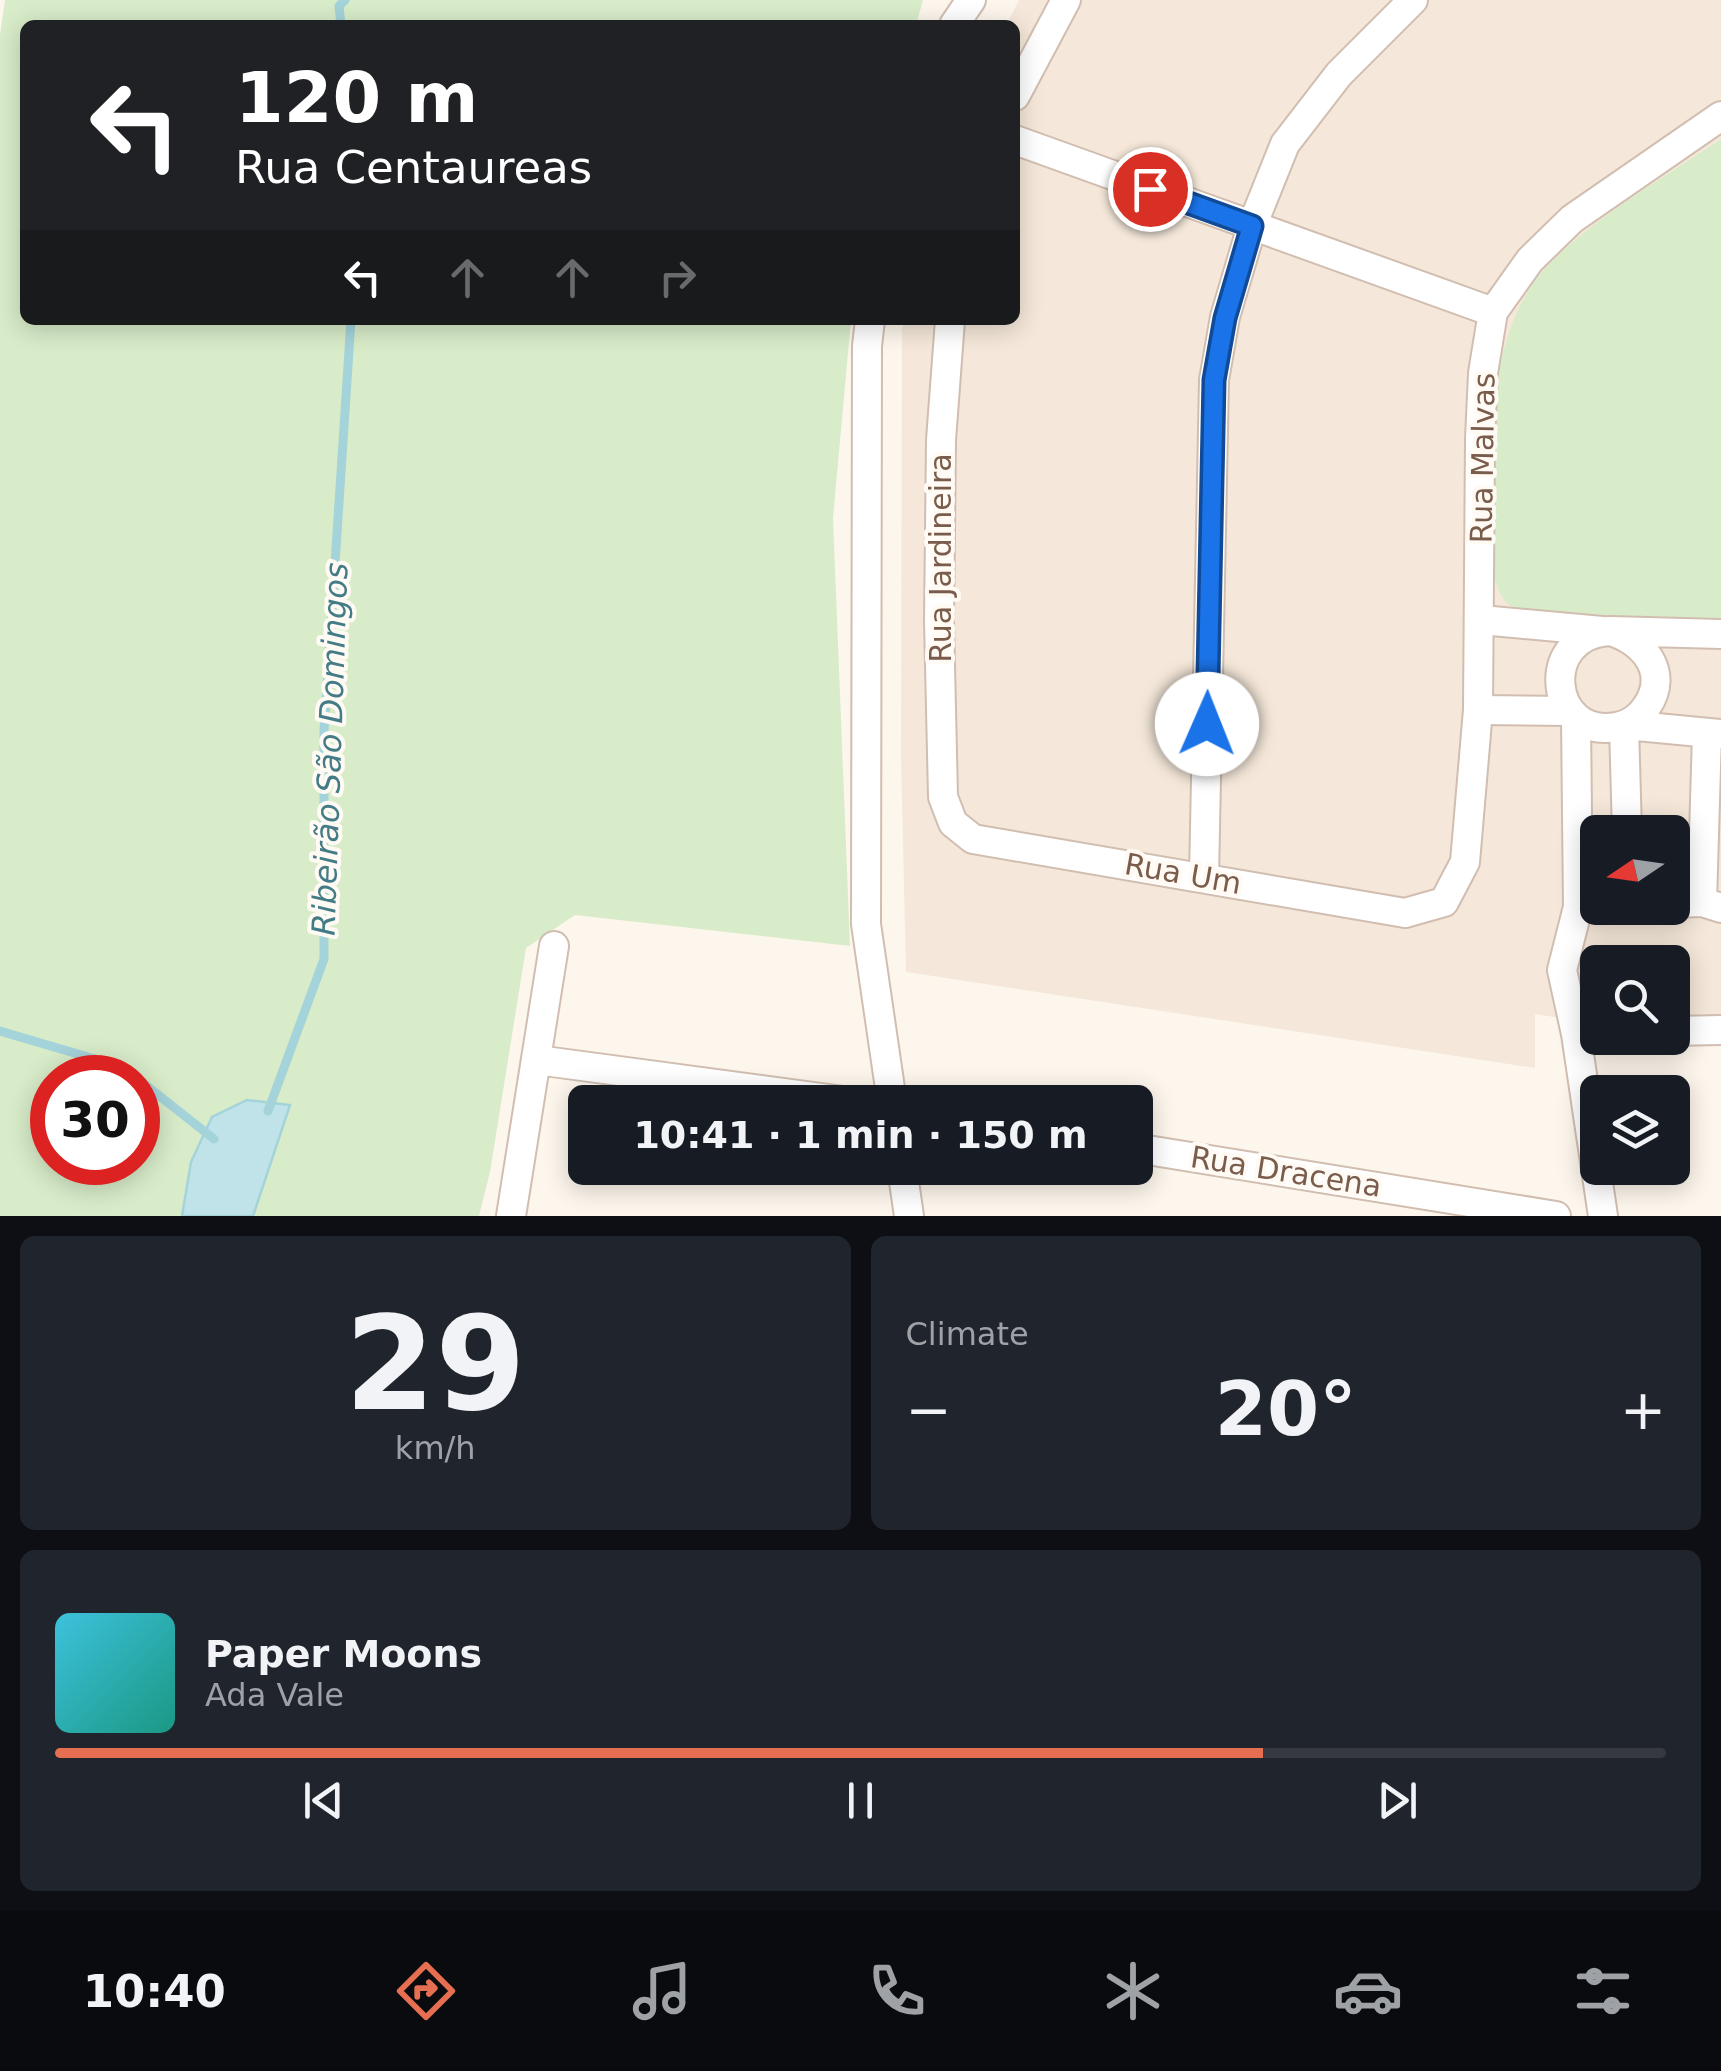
<!DOCTYPE html>
<meta charset="utf-8">
<style>
:root{--surface:#171b24;--page:#20242c;--text:#f1f3f6;--muted:#9ea1a6;--line:#363941;--accent:#e76f51}
body{margin:0;font-family:"DejaVu Sans",sans-serif;background:var(--page);color:var(--text);height:100vh;display:flex;flex-direction:column;font-size:38px;white-space:nowrap}
*{box-sizing:border-box;margin:0}
p{font-size:32px;color:var(--muted)}
.icon{flex:none;width:55px;height:55px;fill:none;stroke:currentColor;stroke-width:2;stroke-linecap:round;stroke-linejoin:round}
.map{position:relative;height:1216px;overflow:hidden}
.details{display:flex;flex-direction:column;gap:20px;padding:20px;background:#0d0f14;flex:1}
.details>*{flex:none}
.guide{position:absolute;left:20px;top:20px;width:1000px;height:305px;border-radius:15px;box-shadow:0 5px 25px #0003;background:#202124;color:#fff;overflow:hidden}
.needle{width:65px;rotate:257deg}
.controls{position:absolute;left:1580px;top:815px;display:grid;gap:20px}
.controls a{display:grid;place-items:center;width:110px;height:110px;border-radius:15px;background:var(--surface);box-shadow:0 5px 25px #0003;font-size:50px}
.speed{position:absolute;left:30px;top:1055px;display:flex;gap:20px;font-size:50px;font-weight:700;text-align:center}
.speed>*{display:grid;place-content:center;width:130px;height:130px;border-radius:50%;background:var(--surface);box-shadow:0 5px 25px #0003;line-height:1}
.speed .limit{border:15px solid #d22;background:#fff;color:#111}
.pin{position:absolute;display:grid;place-items:center;width:85px;height:85px;color:#fff;margin:-42px;border:5px solid #fff;border-radius:50%;box-shadow:0 2px 10px #0007}
.me{position:absolute;width:110px;margin:-55px;rotate:1deg;stroke-linejoin:round;filter:drop-shadow(0 0 8px #0008)}
.turn{display:flex;align-items:center;gap:35px;height:210px;padding:0 50px;font-size:45px}
.turn .icon{width:130px;height:130px;stroke-width:2.5}
.turn b{display:block;font-size:70px;line-height:85px}
.lanes{display:flex;align-items:center;height:95px;padding:0 50px;background:#0003;justify-content:center;gap:50px;direction:ltr}
.lanes .off{opacity:.35}
.big{font-size:75px;font-weight:700;line-height:1.1}
.details .card{flex:1;display:flex;flex-direction:column;justify-content:center;gap:15px;min-width:0;padding:0 35px;border-radius:15px;background:var(--page)}
.details .dial{align-items:center;gap:0}
.dial b{font-size:130px;line-height:1}
.song{display:flex;align-items:center;gap:30px}
.cover{width:120px;height:120px;border-radius:15px;background:linear-gradient(135deg,hsl(190 70% 55%),hsl(170 70% 35%))}
.played{height:10px;border-radius:5px;background:linear-gradient(90deg,var(--accent) 75%,var(--line) 75%)}
.keys{display:flex;justify-content:space-around;direction:ltr}
.heat{display:flex;justify-content:space-between;align-items:center;font-size:55px;direction:ltr}
.details .tiles{flex:1;display:grid;gap:20px;grid-template-columns:1fr 1fr}
.card:last-child{grid-column:span 2}
.trip{position:absolute;left:568px;top:1085px;width:585px;height:100px;border-radius:15px;background:var(--surface);box-shadow:0 5px 25px #0003;font-weight:700;line-height:100px;text-align:center}
.tabs{display:flex;height:160px;justify-content:space-around;align-items:center;background:#090b0e;color:var(--muted)}
.tabs .icon{width:70px;height:70px}
.tabs .current{color:var(--accent)}
.tabs b{font-size:45px;color:var(--text)}
.map>svg:first-child{display:block}
.residential{fill:#f5e8da;fill-rule:evenodd}
.green{fill:#d8ecc9;fill-rule:evenodd}
.water{fill:#bfe3e8;stroke:#a5d3da;stroke-width:2.5}
.lines{fill:none;stroke-linecap:round;stroke-linejoin:round}
.stream{stroke:#a5d3da;stroke-width:9}
.minor-casing{stroke:#d1beb0;stroke-width:32}
.minor{stroke:#fff;stroke-width:28}
.route-casing{stroke:#114b97;stroke-width:25}
.route{stroke:#1a73e8;stroke-width:18}
.labels{text-anchor:middle;stroke-width:8;stroke-linejoin:round;paint-order:stroke}
.street-label{font-size:30px;fill:#7a5c4d;stroke:#fffaf3}
.water-label{font-size:32px;font-style:italic;fill:#437c86;stroke:#fffaf3}
</style>
<div class="map">
<svg width="1721" height="1216" viewBox="0 0 1721 1216">
<rect width="100%" height="100%" fill="#fdf6ec"/>
<path class="residential" d="M1019,0h702v1045l-48,-8 -1,-75h-74l-1,62 -62,-10v54l-629,-96 -5,-215 1,-428 2,-9h111v-295h-9zM1598,832h74v76h-74z"/>
<g class="green">
<path d="M5,0h918l-7,25h-891v295h826l-18,198 17,428 -275,-31 -49,33 -36,224 -11,44h-226l37,-111 -43,-5 -56,62 -9,54h-182v-1181zM52,1078h86v84h-86z"/>
<path d="M1721,139v479l-187,-1c-27,-8 -34,-17 -41,-44 1,-100 -18,-238 61,-314 49,-47 111,-82 167,-120z"/>
</g>
<path class="water" d="M247,1100l43,5 -37,111h-71l9,-54 21,-45z"/>
<g class="lines">
<g class="stream">
<path d="M341,25l-2,-19 6,-6"/>
<path d="M0,1031l122,36 13,11"/>
<path d="M138,1079l76,60"/>
<path d="M268,1111l56,-152v-228l27,-411"/>
</g>
<g class="minor-casing">
<g id="minor">
<path d="M954,25l17,-25"/>
<path d="M1015,96l51,-96"/>
<path d="M1015,140l478,172"/>
<path d="M870,320l-3,26 -1,578 26,178"/>
<path d="M950,320l-9,120 -2,181 4,176 10,26 20,16 432,74 39,-11 21,-40 13,-152 2,-271 3,-66 10,-61 37,-52 42,-41 149,-103"/>
<path d="M1481,620l121,11"/>
<path d="M1610,631c33,9 60,41 37,75 -7,11 -18,19 -31,21 -67,12 -79,-92 -6,-96l111,3"/>
<path d="M1478,710l92,1"/>
<path d="M1576,718l2,189 -16,63 14,64 27,182"/>
<path d="M1626,725l95,9"/>
<path d="M1624,726l3,106"/>
<path d="M1204,878l10,-498 11,-63 27,-91 33,-82 54,-70 74,-74"/>
<path d="M1702,902l5,-168"/>
<path d="M1672,903l30,-1 19,6"/>
<path d="M1672,1031l49,-1"/>
<path d="M537,1060l314,42"/>
<path d="M1135,1148l421,68"/>
<path d="M902,1168l7,48"/>
<path d="M511,1216l43,-270"/>
</g>
</g>
<use href="#minor" class="minor"/>
</g>
<g class="lines">
<g class="route-casing">
<path id="route" d="M1150,189l102,37 -27,92 -11,62 -7,344"/>
</g>
<use href="#route" class="route"/>
</g>
<g class="labels">
<g class="street-label">
<text transform="translate(1483 458) rotate(-89)" y="10">Rua Malvas</text>
<text transform="translate(941 558) rotate(-90)" y="10">Rua Jardineira</text>
<text transform="translate(1183 874) rotate(10)" y="10">Rua Um</text>
<text transform="translate(1286 1172) rotate(9)" y="10">Rua Dracena</text>
</g>
<g class="water-label">
<text transform="translate(330 749) rotate(-88)" y="11">Ribeirão São Domingos</text>
</g>
</g>
</svg>
<div class="controls">
<a><svg class="needle" viewBox="-14 -14 28 28"><path d="M0-13l5 13h-10z" fill="#e53935"/><path d="M0 13l5-13h-10z" fill="#9ea1a6"/></svg></a>
<a><svg class="icon" aria-label="search" viewBox="0 0 24 24"><circle cx="10" cy="10" r="6"/><path d="M15 15l6 6"/></svg></a>
<a><svg class="icon" aria-label="layers" viewBox="0 0 24 24"><path d="M12 4l9 5-9 5-9-5zM3 14l9 5 9-5"/></svg></a>
</div>
<div class="speed"><div class="limit">30</div></div>
<div class="pin" style="left:1150px;top:189px;background:#d93025"><svg class="icon" aria-label="arrive" viewBox="0 0 24 24"><path d="M6 21V4h12l-3 4 3 4H6"/></svg></div>
<svg class="me" style="left:1207px;top:724px" viewBox="-20 -20 40 40"><circle r="19" fill="#fff"/><path d="M0-13L10 11 0 6-10 11z" fill="#1a73e8"/></svg>
<div class="trip">10:41 · 1 min · 150 m</div>
<div class="guide">
<div class="turn"><svg class="icon" aria-label="left" viewBox="0 0 24 24"><path d="M17 20v-9H6M10 6l-5 5 5 5"/></svg><div><b>120 m</b>Rua Centaureas</div></div>
<div class="lanes"><svg class="icon" aria-label="left" viewBox="0 0 24 24"><path d="M17 20v-9H6M10 6l-5 5 5 5"/></svg><svg class="icon off" aria-label="ahead" viewBox="0 0 24 24"><path d="M12 20V5M6 11l6-6 6 6"/></svg><svg class="icon off" aria-label="ahead" viewBox="0 0 24 24"><path d="M12 20V5M6 11l6-6 6 6"/></svg><svg class="icon off" aria-label="right" viewBox="0 0 24 24"><path d="M7 20v-9h11M14 6l5 5-5 5"/></svg></div>
</div>
</div>
<section class="details">
<div class="tiles">
<div class="card dial"><b>29</b><p>km/h</p></div>
<div class="card"><p>Climate</p>
<div class="heat"><a>−</a><b class="big">20°</b><a>+</a></div>
</div>
<div class="card">
<div class="song"><i class="cover"></i><div><b>Paper Moons</b><p>Ada Vale</p></div></div>
<div class="played"></div>
<div class="keys"><svg class="icon" aria-label="previous" viewBox="0 0 24 24"><path d="M18 5L8 12l10 7zM5 5v14"/></svg><svg class="icon" aria-label="pause" viewBox="0 0 24 24"><path d="M8 5v14M16 5v14"/></svg><svg class="icon" aria-label="next" viewBox="0 0 24 24"><path d="M6 5l10 7-10 7zM19 5v14"/></svg></div>
</div>
</div>
</section>
<nav class="tabs">
<b>10:40</b>
<svg class="icon current" aria-label="directions" viewBox="0 0 24 24"><path d="M12 3l9 9-9 9-9-9zM9 14v-3h6M13 9l2 2-2 2"/></svg>
<svg class="icon" aria-label="music" viewBox="0 0 24 24"><path d="M9 18V5l10-2v13"/><circle cx="6" cy="18" r="3"/><circle cx="16" cy="16" r="3"/></svg>
<svg class="icon" aria-label="phone" viewBox="0 0 24 24"><path d="M5 4h4l2 5-3 2q2 4 5 5l2-3 5 2v4C11 20 4 13 5 4z"/></svg>
<svg class="icon" aria-label="climate" viewBox="0 0 24 24"><path d="M12 3v18M4 7l16 10M4 17L20 7"/></svg>
<svg class="icon" aria-label="car" viewBox="0 0 24 24"><path d="M5 17H2v-5l4-1 3-4h7l3 4 3 1v5h-3M9 17h6M6 11h13"/><circle cx="7" cy="17" r="2"/><circle cx="17" cy="17" r="2"/></svg>
<svg class="icon" aria-label="filters" viewBox="0 0 24 24"><path d="M4 7h16M4 17h16"/><circle cx="9" cy="7" r="2"/><circle cx="15" cy="17" r="2"/></svg>
</nav>
